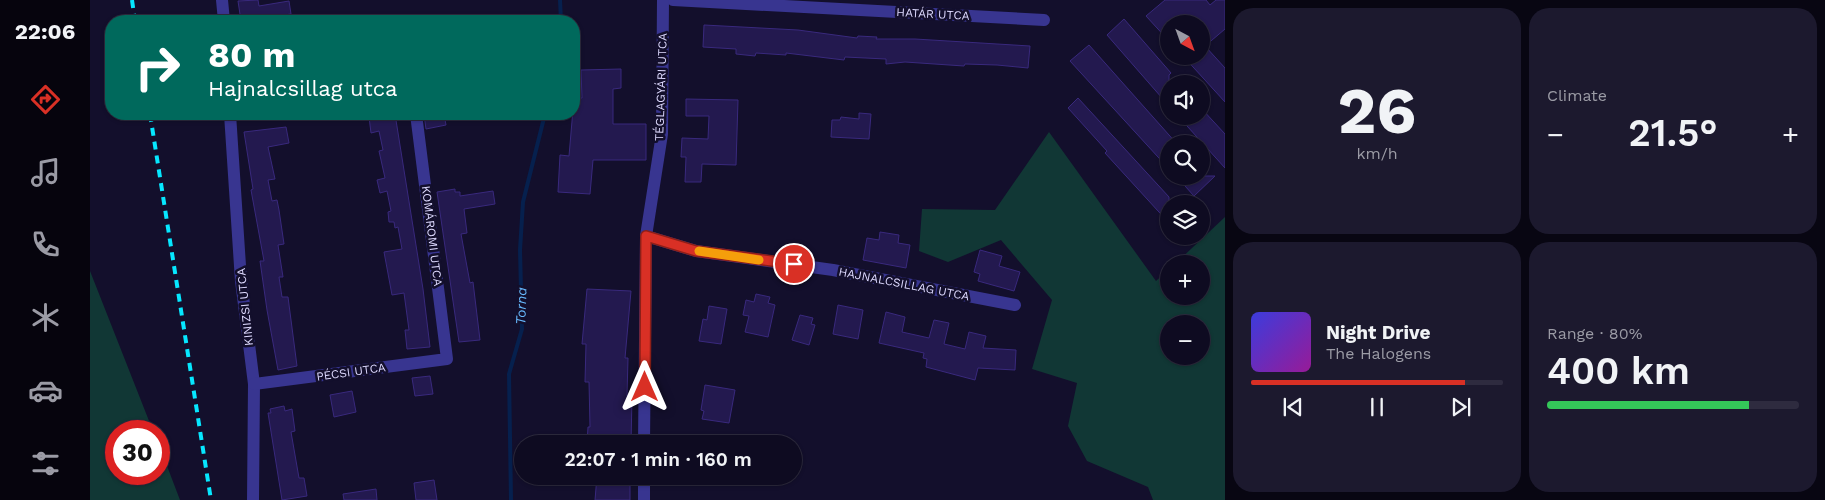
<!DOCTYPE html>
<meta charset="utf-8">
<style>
:root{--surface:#0e0b21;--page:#1c192e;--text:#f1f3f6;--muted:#9b9ba5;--line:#2e2b3f;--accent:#d93025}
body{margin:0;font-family:"Work Sans",sans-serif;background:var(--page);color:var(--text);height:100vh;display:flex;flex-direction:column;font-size:19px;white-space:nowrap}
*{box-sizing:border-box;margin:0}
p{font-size:16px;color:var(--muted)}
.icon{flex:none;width:28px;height:28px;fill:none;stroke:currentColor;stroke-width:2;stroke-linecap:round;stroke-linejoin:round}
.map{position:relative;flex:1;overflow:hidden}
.sheet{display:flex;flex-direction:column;gap:8px;padding:8px;background:#080612;width:600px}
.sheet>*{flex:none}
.banner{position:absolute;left:15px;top:15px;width:475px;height:105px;border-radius:20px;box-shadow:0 1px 4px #0004,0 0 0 1px var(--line);background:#00695c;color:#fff;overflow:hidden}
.needle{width:32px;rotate:139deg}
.controls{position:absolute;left:1070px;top:15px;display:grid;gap:10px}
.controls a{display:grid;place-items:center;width:50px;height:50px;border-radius:50%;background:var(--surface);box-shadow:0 1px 4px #0004,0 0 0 1px var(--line);font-size:25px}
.speed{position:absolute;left:15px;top:420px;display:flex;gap:10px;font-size:25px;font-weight:700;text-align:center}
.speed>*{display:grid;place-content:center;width:65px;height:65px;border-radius:50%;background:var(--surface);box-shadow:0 1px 4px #0004,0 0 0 1px var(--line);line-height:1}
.speed .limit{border:8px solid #d22;background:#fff;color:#111}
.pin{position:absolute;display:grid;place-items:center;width:42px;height:42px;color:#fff;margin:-21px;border:2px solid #fff;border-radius:50%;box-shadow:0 1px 5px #0007}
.me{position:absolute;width:55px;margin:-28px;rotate:0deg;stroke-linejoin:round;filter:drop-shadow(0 0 4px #0008)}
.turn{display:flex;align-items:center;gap:18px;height:105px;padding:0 20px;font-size:22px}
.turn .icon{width:65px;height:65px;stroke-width:2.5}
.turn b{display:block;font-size:35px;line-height:42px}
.big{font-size:38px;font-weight:600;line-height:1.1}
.sheet .tile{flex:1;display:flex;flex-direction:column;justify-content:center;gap:8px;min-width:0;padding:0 18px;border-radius:20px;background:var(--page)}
.sheet .dial{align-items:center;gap:0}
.dial b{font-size:65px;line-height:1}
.song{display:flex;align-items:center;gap:15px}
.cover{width:60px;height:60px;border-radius:8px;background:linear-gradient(135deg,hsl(240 70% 55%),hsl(300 70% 35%))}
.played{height:5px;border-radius:2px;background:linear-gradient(90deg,var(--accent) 85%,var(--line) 85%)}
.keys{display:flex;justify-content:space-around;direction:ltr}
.heat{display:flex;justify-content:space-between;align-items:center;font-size:28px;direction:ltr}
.charge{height:8px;border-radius:4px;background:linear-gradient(90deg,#34c759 80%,var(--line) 0)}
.sheet .tiles{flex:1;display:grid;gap:8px;grid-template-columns:repeat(2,1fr)}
.trip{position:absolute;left:424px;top:435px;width:288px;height:50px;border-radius:25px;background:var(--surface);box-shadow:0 1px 4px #0004,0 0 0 1px var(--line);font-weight:600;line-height:50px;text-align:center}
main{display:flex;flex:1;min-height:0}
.menu{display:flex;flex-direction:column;width:90px;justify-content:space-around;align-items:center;background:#06040d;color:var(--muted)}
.menu .icon{width:35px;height:35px}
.menu .selected{color:var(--accent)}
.menu b{font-size:22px;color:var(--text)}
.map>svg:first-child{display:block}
.green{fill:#113735;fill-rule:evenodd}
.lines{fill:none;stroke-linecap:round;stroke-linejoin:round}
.stream{stroke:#06204e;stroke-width:4}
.building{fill:#23194f;stroke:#39297d}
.minor{stroke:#383590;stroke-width:12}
.rail{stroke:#06e7ff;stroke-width:4;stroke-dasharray:8 6;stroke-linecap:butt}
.route-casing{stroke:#8d1f18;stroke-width:12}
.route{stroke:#d93025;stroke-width:9}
.slow{stroke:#f59e0b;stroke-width:9}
.labels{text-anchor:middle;stroke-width:5;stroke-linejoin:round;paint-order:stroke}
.street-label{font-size:12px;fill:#dedaff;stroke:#130f2c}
.water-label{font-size:14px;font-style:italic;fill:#68baff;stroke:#130f2c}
</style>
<main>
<nav class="menu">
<b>22:06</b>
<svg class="icon selected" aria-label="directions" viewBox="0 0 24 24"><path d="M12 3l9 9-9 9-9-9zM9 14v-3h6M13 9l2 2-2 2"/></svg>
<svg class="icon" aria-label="music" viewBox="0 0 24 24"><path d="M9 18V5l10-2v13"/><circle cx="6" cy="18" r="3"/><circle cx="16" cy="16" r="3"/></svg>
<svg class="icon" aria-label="phone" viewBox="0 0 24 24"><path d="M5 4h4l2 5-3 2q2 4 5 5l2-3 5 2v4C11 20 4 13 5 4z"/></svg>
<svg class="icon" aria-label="climate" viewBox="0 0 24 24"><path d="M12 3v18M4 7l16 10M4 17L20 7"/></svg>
<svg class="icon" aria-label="car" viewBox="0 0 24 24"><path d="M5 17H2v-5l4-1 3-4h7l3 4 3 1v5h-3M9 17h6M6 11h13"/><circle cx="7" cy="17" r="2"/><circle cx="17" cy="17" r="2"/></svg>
<svg class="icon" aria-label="filters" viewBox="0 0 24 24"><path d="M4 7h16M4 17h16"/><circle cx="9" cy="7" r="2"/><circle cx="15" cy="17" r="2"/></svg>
</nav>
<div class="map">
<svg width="1135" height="500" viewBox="0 0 1135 500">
<rect width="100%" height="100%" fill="#130f2c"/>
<g class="green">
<path d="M959,132l107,149 13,-12v27h32v-32h-26l50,-47v283h-72l-5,-13 -61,-26 -19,-35 9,-43 -45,-14 20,-69 -51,-60 -53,22 -29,-11 3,-42 73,1zM1079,324h32v32h-32z"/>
<path d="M0,271l63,160h-37v43h43v-29l21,55h-90z"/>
</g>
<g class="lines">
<g class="stream">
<path d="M470,0l1,21"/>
<path d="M421,500l-2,-126 13,-45 -2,-79 3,-48 22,-88"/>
</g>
</g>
<g class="building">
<path d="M168,0l1,6 30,-5 2,13 -50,7 -3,-20z"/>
<path d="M1075,0h41l4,5 6,-5h9v29l-20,17 20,22v34l-42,-46h18v-32h-32v17l-23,-25z"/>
<path d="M1034,19l47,54 -2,2v31l-62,-71z"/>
<path d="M614,25l94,5 59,8 1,-2 19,1 -1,2h39l115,7 -2,22 -31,-3 -32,-1 -1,2 -59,-4 -19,2v-5l-41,-2 -1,3 -58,-7v2l-30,-2 -1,3 -19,-2v-5l-33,-2z"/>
<path d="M999,45l88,99h-8v25l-99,-108z"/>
<path d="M531,69v19l-8,1v35h33v36h-53l-3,34 -32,-2 2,-37 9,1 5,-58h8l-1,-28z"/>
<path d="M988,98l91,99v26l-64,-70 2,-2 -39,-43z"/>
<path d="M596,99l52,1 -2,65 -34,-1 -1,18h-16l1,-25h-5l1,-19 26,1 1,-23h-23z"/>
<path d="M1111,108l24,26v34l-47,-52h23z"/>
<path d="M769,113l12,1 -2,25 -38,-2 1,-17h8l1,-3 18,2z"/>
<path d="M286,114h19l28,175 7,58 -23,2 -2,-19h4l-5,-37 -12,2 -8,-43 18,-3 -4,-22 -3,1 -1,-6h-5l-1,-10 3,-1 -4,-20 -7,2 -3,-13 8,-2 -6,-27 4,-1 -4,-19 -8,2 -2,-16z"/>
<path d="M334,114h20l2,11 -20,4z"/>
<path d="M196,127l3,16 -21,4 7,32 -7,1 4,21 5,-1 2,10 5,34 -6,1 5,32h-4l3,20h6l9,69 -19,4 -11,-60 -7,-49h4l-13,-71 2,-1 -9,-57z"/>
<path d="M1086,176h39l-21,20z"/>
<path d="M365,189v3h5v4l33,-5 2,13 -31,5 3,24 -6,1 9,49 3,-1 7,58 -21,2 -22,-150z"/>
<path d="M790,232l19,3 -1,8 12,2 -4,23 -43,-8 4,-22 12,2z"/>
<path d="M890,250l22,6 -3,10 21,6 -6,19 -36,-10 2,-7 -6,-2z"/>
<path d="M497,289l44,2 -6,67h3l-1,38h5l-1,48h-44l1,-17h2l-1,-45h-4l1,-38h-4z"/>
<path d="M666,294l14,3 -2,6 7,2 -7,32 -23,-5 4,-16 -6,-1 3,-15 8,2z"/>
<path d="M748,305l25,5 -5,29 -25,-5z"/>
<path d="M619,306l18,3 -6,35 -22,-3 4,-22 4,1z"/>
<path d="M796,312l19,5 -3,15 27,6 5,-18 15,3 -5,21 21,5 4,-17 17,4 -3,12 33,2 -1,20 -37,-2 -3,12 -49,-13 1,-8 -4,-1 1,-5 -45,-10z"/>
<path d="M710,315l13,3 -2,6 4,1 -6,20 -17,-5z"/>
<path d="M340,376l3,18 -18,2 -3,-18z"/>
<path d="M615,385l30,5 -6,33 -27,-4 2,-8 -3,-1z"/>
<path d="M262,391l4,21 -22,5 -4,-22z"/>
<path d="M194,406l1,5 7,-2 3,22 -4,1 8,46h5l3,18 -25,4 -14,-87h3l-1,-4z"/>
<path d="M507,476h33v24h-35z"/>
<path d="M344,480l3,20h-21l-2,-17z"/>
<path d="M286,489l1,11h-33l-1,-6z"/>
</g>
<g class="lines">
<g class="minor">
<path d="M132,0l2,21"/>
<path d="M583,0l371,20"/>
<path d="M140,114l11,167 13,103 -1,116"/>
<path d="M556,236l50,15 137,19 182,35"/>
<path d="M164,384l193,-25 -31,-245"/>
<path d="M554,444l2,-208 16,-102 1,-134"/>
<path d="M554,500v-24"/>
</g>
<g class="rail">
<path d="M42,0l3,21"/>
<path d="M60,114l61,386"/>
</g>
</g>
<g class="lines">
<g class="route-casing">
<path id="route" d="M555,387l1,-151 50,15 98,13"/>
</g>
<use href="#route" class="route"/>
<path class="slow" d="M609,251l60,9"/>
</g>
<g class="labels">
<g class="street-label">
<text transform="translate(843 14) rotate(3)" y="4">HATÁR UTCA</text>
<text transform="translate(571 87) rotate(-88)" y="4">TÉGLAGYÁRI UTCA</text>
<text transform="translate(342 236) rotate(83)" y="4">KOMÁROMI UTCA</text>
<text transform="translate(814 284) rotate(11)" y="4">HAJNALCSILLAG UTCA</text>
<text transform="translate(155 307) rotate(-96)" y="4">KINIZSI UTCA</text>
<text transform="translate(261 372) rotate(-8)" y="4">PÉCSI UTCA</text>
</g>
<g class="water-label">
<text transform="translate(431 306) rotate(-88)" y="5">Torna</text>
</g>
</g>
</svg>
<div class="controls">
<a><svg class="needle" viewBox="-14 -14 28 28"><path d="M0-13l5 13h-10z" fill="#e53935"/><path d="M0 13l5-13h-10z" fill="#9b9ba5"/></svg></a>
<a><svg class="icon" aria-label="sound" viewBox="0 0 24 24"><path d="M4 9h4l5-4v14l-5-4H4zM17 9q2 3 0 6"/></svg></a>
<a><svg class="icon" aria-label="search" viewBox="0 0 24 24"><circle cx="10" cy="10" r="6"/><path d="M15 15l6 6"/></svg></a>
<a><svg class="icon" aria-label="layers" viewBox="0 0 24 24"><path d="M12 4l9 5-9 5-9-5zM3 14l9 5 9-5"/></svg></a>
<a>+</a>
<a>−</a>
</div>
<div class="speed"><div class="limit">30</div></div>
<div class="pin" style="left:704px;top:264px;background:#d93025"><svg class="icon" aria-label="arrive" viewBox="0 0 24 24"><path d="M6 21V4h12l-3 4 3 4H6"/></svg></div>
<svg class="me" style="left:555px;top:387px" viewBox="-20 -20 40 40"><path d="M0-17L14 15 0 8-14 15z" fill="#d93025" stroke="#fff" stroke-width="4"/></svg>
<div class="trip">22:07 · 1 min · 160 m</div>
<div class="banner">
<div class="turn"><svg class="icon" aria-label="right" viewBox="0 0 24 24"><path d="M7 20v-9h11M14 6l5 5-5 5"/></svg><div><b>80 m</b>Hajnalcsillag utca</div></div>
</div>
</div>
<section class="sheet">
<div class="tiles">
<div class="tile dial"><b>26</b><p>km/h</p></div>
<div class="tile"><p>Climate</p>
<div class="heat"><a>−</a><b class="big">21.5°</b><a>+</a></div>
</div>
<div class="tile">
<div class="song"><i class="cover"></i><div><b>Night Drive</b><p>The Halogens</p></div></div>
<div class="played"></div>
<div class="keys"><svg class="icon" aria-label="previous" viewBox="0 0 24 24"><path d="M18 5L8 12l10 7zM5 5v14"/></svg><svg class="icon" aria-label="pause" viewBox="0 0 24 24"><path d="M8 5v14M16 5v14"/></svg><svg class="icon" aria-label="next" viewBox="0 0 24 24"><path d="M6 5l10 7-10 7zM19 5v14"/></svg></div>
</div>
<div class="tile"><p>Range · 80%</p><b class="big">400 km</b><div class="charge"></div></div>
</div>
</section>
</main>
